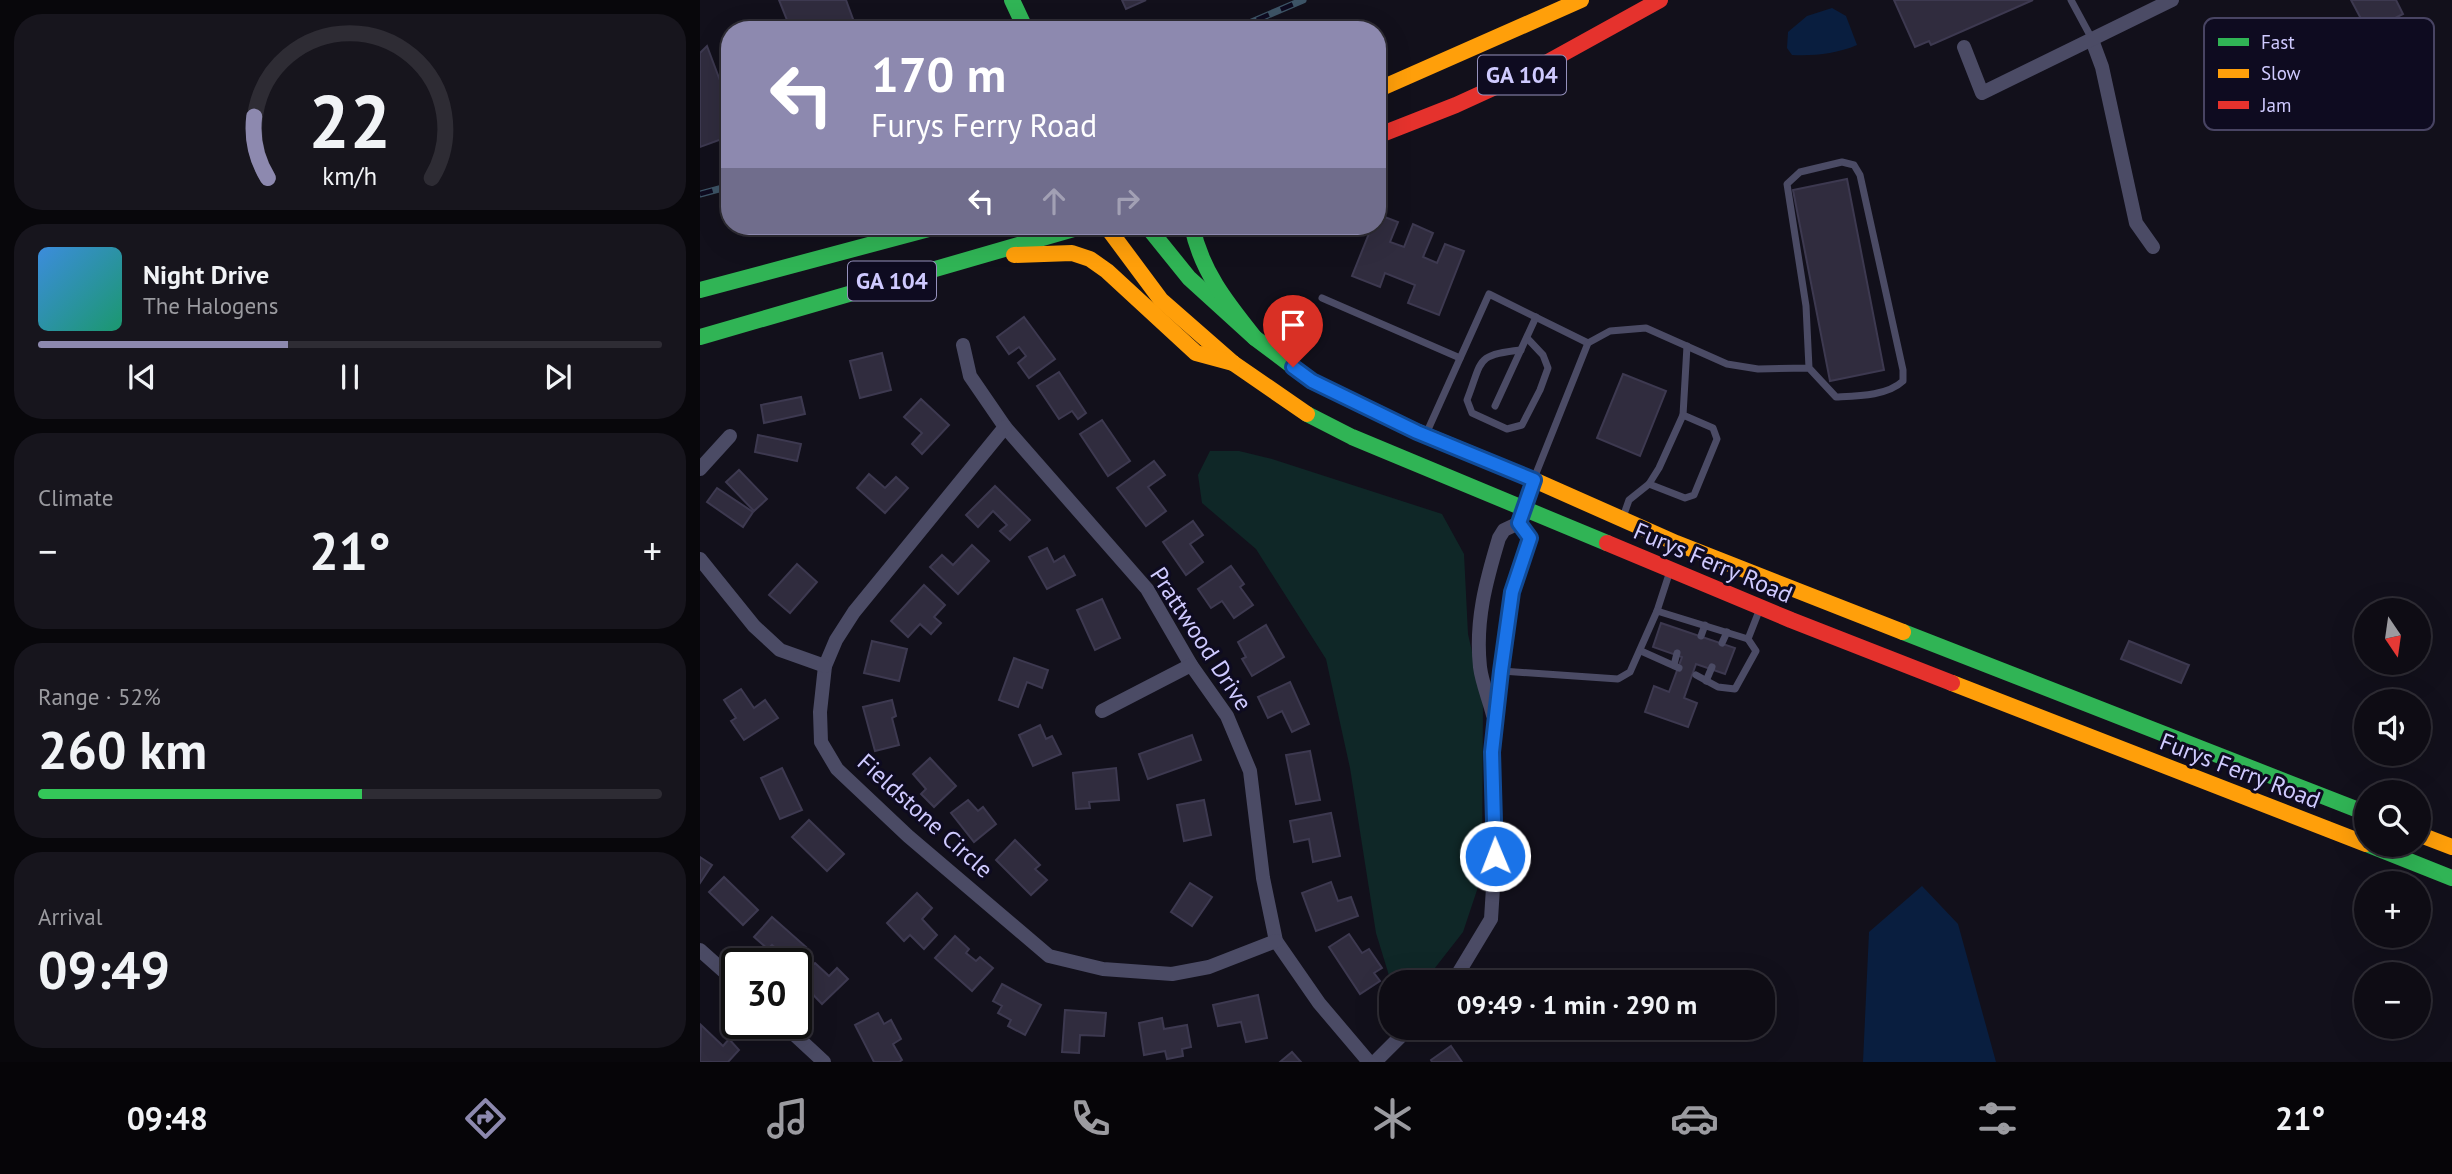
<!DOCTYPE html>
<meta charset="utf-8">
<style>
:root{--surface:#0e0c14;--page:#17151d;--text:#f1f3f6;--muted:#9b9ba0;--line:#2e2c34;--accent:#8d89af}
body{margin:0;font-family:"PT Sans",sans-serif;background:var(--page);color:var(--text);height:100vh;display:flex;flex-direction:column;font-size:26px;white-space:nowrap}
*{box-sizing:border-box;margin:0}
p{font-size:23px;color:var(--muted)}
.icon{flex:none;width:38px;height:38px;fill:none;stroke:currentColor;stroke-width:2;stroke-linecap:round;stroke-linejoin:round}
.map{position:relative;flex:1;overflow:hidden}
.sheet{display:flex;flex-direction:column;gap:14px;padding:14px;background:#08070b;width:700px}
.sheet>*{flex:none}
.guide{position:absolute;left:21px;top:21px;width:665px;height:214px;border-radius:28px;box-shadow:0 7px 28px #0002,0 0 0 2px var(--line);background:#8d89af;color:#fff;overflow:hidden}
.needle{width:46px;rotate:167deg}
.controls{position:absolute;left:1654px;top:598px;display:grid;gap:14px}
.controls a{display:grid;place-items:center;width:77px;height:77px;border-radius:50%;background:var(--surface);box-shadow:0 7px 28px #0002,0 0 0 2px var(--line);font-size:35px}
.speed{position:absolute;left:21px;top:948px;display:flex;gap:14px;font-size:35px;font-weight:700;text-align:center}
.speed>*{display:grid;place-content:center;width:91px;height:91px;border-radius:50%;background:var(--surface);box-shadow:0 7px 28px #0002,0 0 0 2px var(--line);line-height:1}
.speed .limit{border:4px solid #111;border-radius:10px;background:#fff;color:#111}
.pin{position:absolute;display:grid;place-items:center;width:60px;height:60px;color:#fff;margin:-72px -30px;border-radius:50% 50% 50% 0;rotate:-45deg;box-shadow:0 0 7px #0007}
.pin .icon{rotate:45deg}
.me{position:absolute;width:77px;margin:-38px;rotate:359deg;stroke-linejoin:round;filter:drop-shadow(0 0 5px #0008)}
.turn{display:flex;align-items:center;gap:24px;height:147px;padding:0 35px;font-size:32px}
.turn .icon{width:91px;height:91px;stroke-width:2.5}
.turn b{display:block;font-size:49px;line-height:60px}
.lanes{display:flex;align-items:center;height:66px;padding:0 35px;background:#0003;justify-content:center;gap:35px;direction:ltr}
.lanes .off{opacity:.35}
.big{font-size:52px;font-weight:800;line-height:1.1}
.sheet .tile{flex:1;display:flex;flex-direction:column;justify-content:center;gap:10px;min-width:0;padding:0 24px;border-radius:28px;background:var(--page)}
.sheet .dial{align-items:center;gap:0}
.dial svg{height:182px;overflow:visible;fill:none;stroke:var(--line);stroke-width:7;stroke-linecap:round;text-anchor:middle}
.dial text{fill:var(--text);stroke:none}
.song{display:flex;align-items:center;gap:21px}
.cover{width:84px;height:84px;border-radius:10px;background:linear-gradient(135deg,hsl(210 70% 55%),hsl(160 70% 35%))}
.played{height:7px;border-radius:4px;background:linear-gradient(90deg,var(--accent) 40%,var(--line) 40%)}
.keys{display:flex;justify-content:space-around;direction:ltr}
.heat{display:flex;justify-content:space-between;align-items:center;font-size:38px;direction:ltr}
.charge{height:10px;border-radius:5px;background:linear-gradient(90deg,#34c759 52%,var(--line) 0)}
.trip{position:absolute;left:679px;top:970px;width:396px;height:70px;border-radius:28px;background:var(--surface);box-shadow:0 7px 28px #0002,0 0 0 2px var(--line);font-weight:800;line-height:70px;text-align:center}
.tab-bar{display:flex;height:112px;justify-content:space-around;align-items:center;background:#060508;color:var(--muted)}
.tab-bar .icon{width:49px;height:49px}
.tab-bar .active{color:var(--accent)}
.tab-bar b{font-size:32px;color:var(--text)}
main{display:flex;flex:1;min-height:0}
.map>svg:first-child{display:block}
.green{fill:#0f2727}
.water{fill:#091e3f}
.building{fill:#302c3e;stroke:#3d3950;stroke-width:2}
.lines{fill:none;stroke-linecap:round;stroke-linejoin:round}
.lane{stroke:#4b4b65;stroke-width:7}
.street{stroke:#4b4b65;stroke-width:14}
.fast{stroke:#30b455;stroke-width:16}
.slow{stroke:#ff9f0a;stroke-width:16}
.jam{stroke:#e5322d;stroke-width:16}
.rail-casing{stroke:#3d5466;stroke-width:7}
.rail{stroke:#0e0b20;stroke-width:4.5;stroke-dasharray:13;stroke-linecap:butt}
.route-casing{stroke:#114b97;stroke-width:18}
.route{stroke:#1a73e8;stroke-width:12}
.labels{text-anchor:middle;stroke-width:6;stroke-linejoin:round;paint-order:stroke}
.shield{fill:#0e0b20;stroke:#9591bc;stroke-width:2}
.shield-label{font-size:23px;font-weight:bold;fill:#cfcaff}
.street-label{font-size:24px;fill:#cfcaff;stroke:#0e0b20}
.key{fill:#0e0b20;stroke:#484463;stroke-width:2}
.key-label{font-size:19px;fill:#cfcaff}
</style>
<main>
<section class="sheet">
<div class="tile dial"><svg viewBox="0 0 100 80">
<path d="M14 69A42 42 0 1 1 86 69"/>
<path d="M14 69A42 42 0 0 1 8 42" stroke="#8d89af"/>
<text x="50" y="56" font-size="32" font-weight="700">22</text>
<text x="50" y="72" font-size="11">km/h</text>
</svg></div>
<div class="tile">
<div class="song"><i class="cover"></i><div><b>Night Drive</b><p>The Halogens</p></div></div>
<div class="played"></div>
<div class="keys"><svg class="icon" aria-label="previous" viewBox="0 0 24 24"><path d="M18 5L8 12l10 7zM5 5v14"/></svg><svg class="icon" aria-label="pause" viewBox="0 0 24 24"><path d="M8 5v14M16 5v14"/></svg><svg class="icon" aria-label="next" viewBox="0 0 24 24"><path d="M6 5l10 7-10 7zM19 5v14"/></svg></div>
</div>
<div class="tile"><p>Climate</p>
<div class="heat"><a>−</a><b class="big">21°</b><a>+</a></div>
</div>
<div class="tile"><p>Range · 52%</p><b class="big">260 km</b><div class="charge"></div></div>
<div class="tile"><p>Arrival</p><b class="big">09:49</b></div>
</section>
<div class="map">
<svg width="1752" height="1062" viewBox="0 0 1752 1062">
<rect width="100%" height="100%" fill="#12101b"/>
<path class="green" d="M510,451h29l33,8 170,55 22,40 4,80 15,66 -1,175 -19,57 -39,50h-33l-15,-49 -26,-165 -24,-109 -70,-110 -54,-46 -4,-28z"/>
<g class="water">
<path d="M1132,8l14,8 11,29c-21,9 -43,11 -65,10l-5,-7 1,-16 19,-16z"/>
<path d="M1222,886l36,38 38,138h-133l6,-130z"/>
</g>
<g class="building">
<path d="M79,0h67l11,30h-66z"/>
<path d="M422,0h24l-20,9z"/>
<path d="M1194,0h139l-102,45 -2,-4 -14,6z"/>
<path d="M1651,0h45l7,14 -35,18z"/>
<path d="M7,46l23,61v29l-30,11v-94z"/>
<path d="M1147,179l37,191 -54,11 -37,-191z"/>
<path d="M677,214l21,8 -8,20 14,5 9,-23 20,9 -10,24 14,6 8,-19 19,7 -25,64 -31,-12 7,-18 -30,-12 -5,14 -28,-11 20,-50h5z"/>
<path d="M324,317l31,42 -26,19 -11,-15 8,-7 -7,-9 -10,7 -12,-17z"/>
<path d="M182,353l9,37 -31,8 -10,-37z"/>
<path d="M359,372l27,41 -8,6 -6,-8 -13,8 -22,-33z"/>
<path d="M923,374l43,17 -26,65 -43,-18z"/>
<path d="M101,397l4,17 -41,9 -3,-18z"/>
<path d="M221,399l28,26 -27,29 -10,-10 10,-11 -18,-16z"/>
<path d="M402,420l28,41 -22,15 -28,-42z"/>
<path d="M58,435l43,9 -4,17 -42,-9z"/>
<path d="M454,461l11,14 -17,12 18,24 -20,15 -29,-38z"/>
<path d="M39,470l28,29 -13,12 -28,-29z"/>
<path d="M169,474l16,14 11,-11 12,11 -23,25 -28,-25z"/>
<path d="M295,486l35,34 -20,20 -10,-9 7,-6 -14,-14 -15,16 -12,-12z"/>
<path d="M17,488l36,24 -10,15 -36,-25z"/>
<path d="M493,521l10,14 -13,9 13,18 -17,13 -23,-33z"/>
<path d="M272,545l17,16 -31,33 -28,-27 12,-12 11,10z"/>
<path d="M347,548l7,14 10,-6 11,19 -28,14 -18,-32z"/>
<path d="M97,564l20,18 -27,31 -21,-18z"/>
<path d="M531,566l13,18 -4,3 13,18 -19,13 -12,-17 -11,7 -13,-19z"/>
<path d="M224,585l21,20 -11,12 7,6 -10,11 -11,-10 -12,13 -17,-16z"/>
<path d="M402,599l18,39 -25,12 -18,-40z"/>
<path d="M961,623l74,25 -10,26 -29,-10 -12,34 13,5 -9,24 -43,-15 9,-26 15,6 13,-35 -29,-10z"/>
<path d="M566,625l18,32 -32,19 -10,-17 4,-2 -8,-15z"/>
<path d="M172,641l35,8 -8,32 -35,-8z"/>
<path d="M1429,641l60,24 -8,18 -60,-24z"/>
<path d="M314,658l34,12 -6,18 -15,-6 -9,25 -19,-7z"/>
<path d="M590,682l19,42 -17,8 -10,-21 -14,7 -10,-21z"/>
<path d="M41,689l13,19 11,-8 13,18 -34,22 -13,-19 5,-3 -12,-18z"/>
<path d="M192,700l4,16 -4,2 7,27 -24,6 -12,-44z"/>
<path d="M340,725l6,14 6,-3 9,18 -28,12 -14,-31z"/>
<path d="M492,735l9,25 -53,19 -9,-25z"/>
<path d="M610,751l10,49 -24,4 -10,-49z"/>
<path d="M230,758l26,28 -22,21 -13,-13 5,-5 -13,-15z"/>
<path d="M82,768l20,42 -22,9 -19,-41z"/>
<path d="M416,768l3,32 -30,2 1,6 -14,1 -3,-36z"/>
<path d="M268,800l10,11 5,-4 13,17 -22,18 -23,-29z"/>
<path d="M504,800l7,35 -27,6 -7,-36z"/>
<path d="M631,813l9,43 -27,6 -4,-23 -15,3 -4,-21z"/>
<path d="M109,820l35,34 -17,17 -35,-34z"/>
<path d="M315,840l25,25 -5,4 12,11 -16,15 -35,-35z"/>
<path d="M0,857l12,8 -12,18z"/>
<path d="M24,877l34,33 -15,15 -34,-33z"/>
<path d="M631,882l7,19 13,-4 7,19 -42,15 -14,-38z"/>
<path d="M490,883l22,14 -20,29 -21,-14z"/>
<path d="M217,893l15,15 -10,11 15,16 -13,14 -14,-14 -6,6 -17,-18z"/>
<path d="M72,917l34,30 -14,16 -20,-18 -4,4 -14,-12z"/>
<path d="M649,934l13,19 7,-4 13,19 -8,5 6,8 -20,13 -31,-47z"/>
<path d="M255,936l14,13 -3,4 10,8 4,-4 13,11 -21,23 -37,-33z"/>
<path d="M115,963l14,13 8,-8 11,11 -26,25 -24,-25z"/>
<path d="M302,984l39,21 -16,30 -17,-9 3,-6 -13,-7 4,-7 -9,-5z"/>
<path d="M558,995l9,43 -21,4 -5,-20 -23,4 -5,-21z"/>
<path d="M365,1010l41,3 -2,23 -24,-1 -1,18 -17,-1z"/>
<path d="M178,1013l6,11 7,-4 10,19 -8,5 9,16 -3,2h-25l-19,-37z"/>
<path d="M462,1018l2,11 23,-4 4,22 -9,2 1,7 -16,3 -2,-8 -21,4 -5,-32z"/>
<path d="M1,1025l22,21 6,-7 10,11 -11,12h-28z"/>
<path d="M751,1046l11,16h-30l-1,-2z"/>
<path d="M592,1052l9,10h-21z"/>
</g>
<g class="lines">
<g class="lane">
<path d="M1371,0l21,39"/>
<path d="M622,298l138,60"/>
<path d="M821,350c-46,5 -38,9 -54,50l5,13 35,16 15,-4 18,-35 8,-22 -5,-13 -16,-17"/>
<path d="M795,406l41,-89"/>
<path d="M726,434l63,-140 99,49"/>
<path d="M835,476l53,-133 22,-12 36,-3 81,36 31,5 51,-1 -3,-62 -19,-122 13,-12 42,-10 12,3 6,10 43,195v11c-16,15 -46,15 -67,16l-27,-29"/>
<path d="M949,484l10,-16 24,-53"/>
<path d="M923,517l6,-17 20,-16 36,14 9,-3 23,-56 -4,-11 -30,-13 4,-69"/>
<path d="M957,611l13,-40"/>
<path d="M1001,636l4,-11"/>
<path d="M1048,639l11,-28"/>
<path d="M1022,643l5,-11"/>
<path d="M941,651l38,17"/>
<path d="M974,665l3,-12"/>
<path d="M802,671l116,8 12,-7 27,-61 91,28 8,12 -21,38 -17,-2 -22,-12"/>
<path d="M1006,681l6,-14"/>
</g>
<g class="street">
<path d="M1392,40l10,27 34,156 17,24"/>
<path d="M1264,47l18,46 190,-93"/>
<path d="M263,345l7,31 35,51 142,162 44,76 36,51 23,55 13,107 13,63 43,62 50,59"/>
<path d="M305,427l-151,185 -18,28 -11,26 -5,46 1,30 16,27 71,67 141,120 54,13 69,5 37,-7 67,-26"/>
<path d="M0,469l30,-33"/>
<path d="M0,559l54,67 26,24 45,16"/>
<path d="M402,711l89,-46"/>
<path d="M793,715c-4,-16 -11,-32 -13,-48 -5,-46 6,-86 19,-129l5,-8 15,-7 15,-43"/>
<path d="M0,950l37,33"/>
<path d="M753,982l38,-63 4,-63 -3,-104 20,-160 17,-53 -10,-16"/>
<path d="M83,1024l41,38"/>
<path d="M675,1062l35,-35"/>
</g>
<g class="fast">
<path d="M312,0l14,30"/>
<path d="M447,226l42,52 66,60 57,43 101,49"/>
<path d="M492,226c9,45 35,77 63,112"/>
<path d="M0,290l240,-64"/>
<path d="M0,337l384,-111"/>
<path d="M607,414l45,23 255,106"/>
<path d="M1203,632l463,181"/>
<path d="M1669,845l83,33"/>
</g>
<g class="slow">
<path d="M677,90l204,-90"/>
<path d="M406,226l55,74 72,63 74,51"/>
<path d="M314,255l58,-2 18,6 17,12 89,82 37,10"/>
<path d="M713,430l121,50 142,63 227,89"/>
<path d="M1252,683l414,161"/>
<path d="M1718,834l34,13"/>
</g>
<g class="jam">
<path d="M677,136l79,-31 81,-37 123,-68"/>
<path d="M907,543l184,77 161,63"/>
</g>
<g class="rail-casing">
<g id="rail">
<path d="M533,30l70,-30"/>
<path d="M0,194l30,-8"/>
</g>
</g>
<use href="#rail" class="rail"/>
</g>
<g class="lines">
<g class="route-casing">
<path id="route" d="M593,367l19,14 105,51 117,48 -15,43 11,15 -18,54 -11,79 -9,81 3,104"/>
</g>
<use href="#route" class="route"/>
</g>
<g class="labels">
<g class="shield">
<rect x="778" y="55.5" width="88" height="39" rx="5"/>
<rect x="148" y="261.5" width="88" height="39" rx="5"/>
</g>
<g class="shield-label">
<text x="822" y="83">GA 104</text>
<text x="192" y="289">GA 104</text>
</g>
<g class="street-label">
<text transform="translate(1013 563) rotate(23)" y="8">Furys Ferry Road</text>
<text transform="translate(501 639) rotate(57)" y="8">Prattwood Drive</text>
<text transform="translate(1540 771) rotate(21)" y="8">Furys Ferry Road</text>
<text transform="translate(225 816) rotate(42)" y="8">Fieldstone Circle</text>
</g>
</g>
<rect x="1504" y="18" width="230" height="112" rx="10" class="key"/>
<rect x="1518" y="38" width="31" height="8" fill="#30b455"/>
<rect x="1518" y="69" width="31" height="9" fill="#ff9f0a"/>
<rect x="1518" y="101" width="31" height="8" fill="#e5322d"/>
<g class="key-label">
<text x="1561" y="49">Fast</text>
<text x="1561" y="80">Slow</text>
<text x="1561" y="112">Jam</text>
</g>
</svg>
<div class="controls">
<a><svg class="needle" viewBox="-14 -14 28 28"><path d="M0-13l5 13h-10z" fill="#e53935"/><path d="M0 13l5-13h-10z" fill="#9b9ba0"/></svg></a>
<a><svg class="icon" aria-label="sound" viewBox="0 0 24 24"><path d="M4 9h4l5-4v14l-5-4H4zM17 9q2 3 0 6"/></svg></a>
<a><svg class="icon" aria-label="search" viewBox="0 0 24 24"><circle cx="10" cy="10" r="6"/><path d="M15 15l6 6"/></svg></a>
<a>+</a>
<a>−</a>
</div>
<div class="speed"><div class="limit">30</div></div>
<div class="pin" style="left:593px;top:367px;background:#d93025"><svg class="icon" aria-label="arrive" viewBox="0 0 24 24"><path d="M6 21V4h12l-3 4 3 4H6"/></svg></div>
<svg class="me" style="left:795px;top:856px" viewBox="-20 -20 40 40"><circle r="17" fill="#1a73e8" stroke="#fff" stroke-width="3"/><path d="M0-11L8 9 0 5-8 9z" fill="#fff"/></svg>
<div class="trip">09:49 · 1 min · 290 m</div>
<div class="guide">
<div class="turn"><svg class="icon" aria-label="left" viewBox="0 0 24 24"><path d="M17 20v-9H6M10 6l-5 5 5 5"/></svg><div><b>170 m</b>Furys Ferry Road</div></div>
<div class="lanes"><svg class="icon" aria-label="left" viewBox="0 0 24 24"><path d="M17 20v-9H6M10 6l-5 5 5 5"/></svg><svg class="icon off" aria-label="ahead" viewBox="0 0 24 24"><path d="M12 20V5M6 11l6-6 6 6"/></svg><svg class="icon off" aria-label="right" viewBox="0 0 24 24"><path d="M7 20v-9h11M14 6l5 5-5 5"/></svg></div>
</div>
</div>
</main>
<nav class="tab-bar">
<b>09:48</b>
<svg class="icon active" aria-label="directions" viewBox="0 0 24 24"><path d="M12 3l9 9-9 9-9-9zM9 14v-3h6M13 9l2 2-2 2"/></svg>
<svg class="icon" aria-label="music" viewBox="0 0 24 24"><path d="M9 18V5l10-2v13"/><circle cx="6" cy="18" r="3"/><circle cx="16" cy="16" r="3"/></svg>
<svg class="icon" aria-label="phone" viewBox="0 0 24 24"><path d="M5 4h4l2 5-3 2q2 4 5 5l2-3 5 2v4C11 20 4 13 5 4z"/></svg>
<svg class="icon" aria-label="climate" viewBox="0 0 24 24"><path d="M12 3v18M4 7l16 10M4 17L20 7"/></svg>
<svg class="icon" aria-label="car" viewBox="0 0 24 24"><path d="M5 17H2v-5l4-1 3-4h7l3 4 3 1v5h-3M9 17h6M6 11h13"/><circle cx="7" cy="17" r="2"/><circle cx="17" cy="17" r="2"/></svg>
<svg class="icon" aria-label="filters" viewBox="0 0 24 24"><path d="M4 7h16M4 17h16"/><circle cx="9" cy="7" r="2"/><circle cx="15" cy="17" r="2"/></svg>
<b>21°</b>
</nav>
